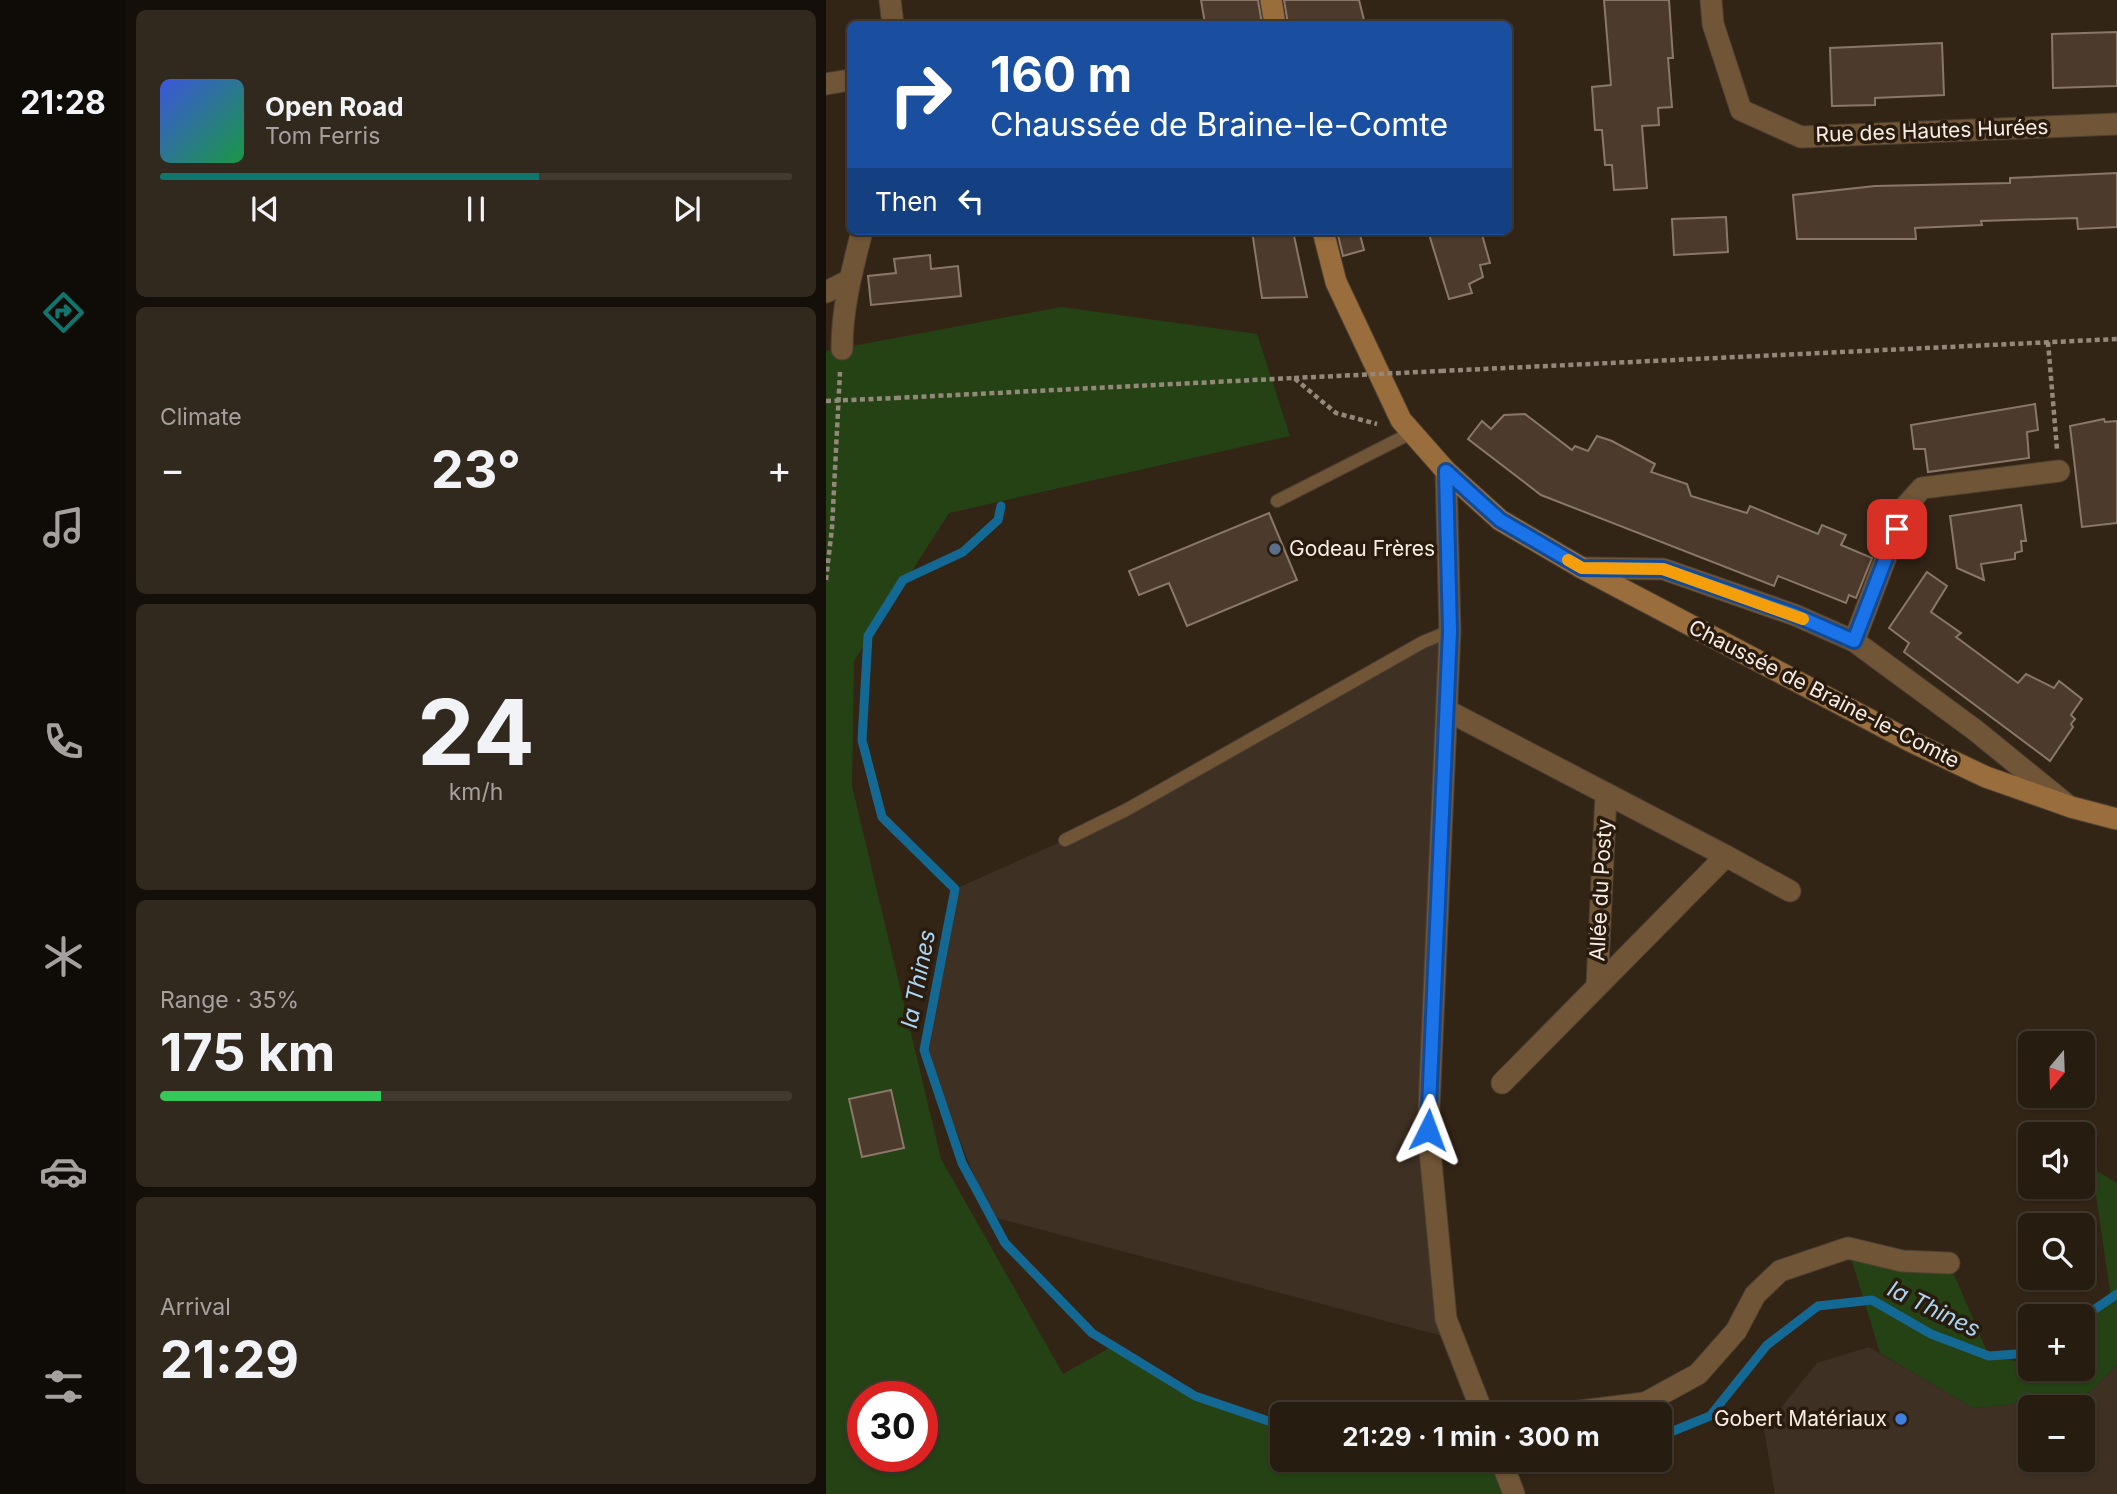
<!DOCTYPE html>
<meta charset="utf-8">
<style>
:root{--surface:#261c10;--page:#32291e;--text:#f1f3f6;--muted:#a4a19f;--line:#423a30;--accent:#0f766e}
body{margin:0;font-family:Inter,sans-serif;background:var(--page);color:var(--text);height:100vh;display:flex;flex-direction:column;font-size:26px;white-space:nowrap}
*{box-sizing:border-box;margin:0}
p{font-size:23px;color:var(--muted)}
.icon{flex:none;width:38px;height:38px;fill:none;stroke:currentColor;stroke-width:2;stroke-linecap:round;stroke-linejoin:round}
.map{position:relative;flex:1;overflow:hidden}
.sheet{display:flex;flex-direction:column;gap:10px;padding:10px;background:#150f09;width:700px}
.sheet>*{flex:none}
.hud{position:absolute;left:21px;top:21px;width:665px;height:214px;border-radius:10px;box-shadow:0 2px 5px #0004,0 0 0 2px var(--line);background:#1a4fa0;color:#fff;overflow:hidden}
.needle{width:46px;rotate:199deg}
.controls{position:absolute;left:1192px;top:1031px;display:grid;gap:14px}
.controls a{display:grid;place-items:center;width:77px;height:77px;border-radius:10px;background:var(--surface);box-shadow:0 2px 5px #0004,0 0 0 2px var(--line);font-size:35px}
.speed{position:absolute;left:21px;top:1381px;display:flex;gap:14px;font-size:35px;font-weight:700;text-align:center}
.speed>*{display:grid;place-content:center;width:91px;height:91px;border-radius:50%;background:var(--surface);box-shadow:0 2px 5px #0004,0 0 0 2px var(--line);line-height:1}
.speed .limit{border:10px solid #d22;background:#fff;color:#111}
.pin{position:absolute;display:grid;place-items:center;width:60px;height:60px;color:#fff;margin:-30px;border-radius:14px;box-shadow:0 4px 10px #0006}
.me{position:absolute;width:77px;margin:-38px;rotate:3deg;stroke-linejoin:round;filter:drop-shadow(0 0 5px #0008)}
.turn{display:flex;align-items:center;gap:24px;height:147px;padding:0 28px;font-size:32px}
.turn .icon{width:91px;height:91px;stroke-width:2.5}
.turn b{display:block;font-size:49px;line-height:60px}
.then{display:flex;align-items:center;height:66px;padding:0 28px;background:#0003;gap:14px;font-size:26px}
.big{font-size:52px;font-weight:700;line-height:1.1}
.sheet .widget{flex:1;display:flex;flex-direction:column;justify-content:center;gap:10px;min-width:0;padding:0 24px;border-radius:10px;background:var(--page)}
.sheet .dial{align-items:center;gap:0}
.dial b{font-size:91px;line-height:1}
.song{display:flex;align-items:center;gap:21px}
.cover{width:84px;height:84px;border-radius:10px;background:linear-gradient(135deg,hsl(230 70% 55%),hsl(140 70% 35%))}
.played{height:7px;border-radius:4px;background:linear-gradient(90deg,var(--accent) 60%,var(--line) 60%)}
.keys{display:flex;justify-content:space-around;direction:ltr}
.heat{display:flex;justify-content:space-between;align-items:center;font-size:38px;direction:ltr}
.charge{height:10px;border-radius:5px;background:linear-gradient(90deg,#34c759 35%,var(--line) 0)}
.trip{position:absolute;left:444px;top:1402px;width:402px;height:70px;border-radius:10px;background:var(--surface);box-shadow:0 2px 5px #0004,0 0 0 2px var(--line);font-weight:700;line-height:70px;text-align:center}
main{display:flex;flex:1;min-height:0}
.menu{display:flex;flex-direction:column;width:126px;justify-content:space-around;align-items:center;background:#0f0b06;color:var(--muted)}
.menu .icon{width:49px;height:49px}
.menu .on{color:var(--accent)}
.menu b{font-size:32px;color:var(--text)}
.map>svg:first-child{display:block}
.commercial{fill:#3e3023;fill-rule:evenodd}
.green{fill:#254215;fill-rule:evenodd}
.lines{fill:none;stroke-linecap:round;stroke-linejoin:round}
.stream{stroke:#146994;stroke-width:9}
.building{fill:#4c3b2d;stroke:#8a7768;stroke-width:2}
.lane-casing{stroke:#4e4133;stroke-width:14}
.street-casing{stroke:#4e4133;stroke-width:23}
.secondary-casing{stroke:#4e4133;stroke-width:23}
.path{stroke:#94887b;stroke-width:4.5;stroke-dasharray:5 3.5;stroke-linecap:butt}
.lane{stroke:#705537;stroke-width:12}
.street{stroke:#705537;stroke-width:21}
.secondary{stroke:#996d3c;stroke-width:21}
.path-bridge{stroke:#94887b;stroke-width:4.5;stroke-dasharray:5 3.5;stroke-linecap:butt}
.route-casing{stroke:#114b97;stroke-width:18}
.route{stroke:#1a73e8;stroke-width:12}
.slow{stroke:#f59e0b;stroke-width:12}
.service-dot{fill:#5c6f8a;stroke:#291b0d;stroke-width:2.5}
.shop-dot{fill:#3f7fe0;stroke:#291b0d;stroke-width:2.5}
.labels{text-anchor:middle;stroke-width:7;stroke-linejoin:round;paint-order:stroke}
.street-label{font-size:21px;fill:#f7ede4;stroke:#291b0d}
.poi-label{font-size:21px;fill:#f7ede4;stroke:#291b0d;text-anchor:start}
.water-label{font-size:23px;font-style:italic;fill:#a9d6f4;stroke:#291b0d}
</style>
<main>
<nav class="menu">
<b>21:28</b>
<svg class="icon on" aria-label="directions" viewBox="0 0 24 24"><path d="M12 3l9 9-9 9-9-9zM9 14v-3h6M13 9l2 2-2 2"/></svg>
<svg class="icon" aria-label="music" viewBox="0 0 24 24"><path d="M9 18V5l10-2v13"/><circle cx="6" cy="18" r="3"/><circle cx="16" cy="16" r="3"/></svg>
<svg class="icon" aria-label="phone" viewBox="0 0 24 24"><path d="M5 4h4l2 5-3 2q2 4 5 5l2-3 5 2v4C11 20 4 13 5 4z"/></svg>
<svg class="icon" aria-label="climate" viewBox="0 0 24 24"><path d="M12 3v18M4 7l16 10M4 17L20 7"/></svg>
<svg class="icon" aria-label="car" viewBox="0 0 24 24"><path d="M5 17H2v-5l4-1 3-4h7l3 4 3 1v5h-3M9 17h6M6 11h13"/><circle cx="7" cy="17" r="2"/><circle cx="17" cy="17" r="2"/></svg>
<svg class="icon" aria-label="filters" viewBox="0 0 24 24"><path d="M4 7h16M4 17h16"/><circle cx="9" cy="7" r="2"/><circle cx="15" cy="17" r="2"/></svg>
</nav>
<section class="sheet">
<div class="widget">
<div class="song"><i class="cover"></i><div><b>Open Road</b><p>Tom Ferris</p></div></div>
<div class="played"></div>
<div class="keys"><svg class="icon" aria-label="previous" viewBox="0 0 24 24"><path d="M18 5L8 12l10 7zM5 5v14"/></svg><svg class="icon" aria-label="pause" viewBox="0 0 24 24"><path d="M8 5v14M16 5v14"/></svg><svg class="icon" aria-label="next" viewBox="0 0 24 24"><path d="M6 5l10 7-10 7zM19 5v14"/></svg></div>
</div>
<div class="widget"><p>Climate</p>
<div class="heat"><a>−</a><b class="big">23°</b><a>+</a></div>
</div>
<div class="widget dial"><b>24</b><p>km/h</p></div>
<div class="widget"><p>Range · 35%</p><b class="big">175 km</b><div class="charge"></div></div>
<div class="widget"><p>Arrival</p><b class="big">21:29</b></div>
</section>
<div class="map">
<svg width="1291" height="1494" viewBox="0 0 1291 1494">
<rect width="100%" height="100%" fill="#332516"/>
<g class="commercial">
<path d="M624,631l-22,499 26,209 -464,-123 -66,-166 31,-161 110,-49z"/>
<path d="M1043,1347l104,61 111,-11 33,-32v129h-342l-11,-65 53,-66zM1204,1407h52v53h-52z"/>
</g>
<g class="green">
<path d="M235,307l196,27 33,102 -341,77 -95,148 -2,125 89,373 122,215 50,-28 82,50 88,30v34h120l32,8 51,-3 27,29h-687v-1143zM37,1396h59v60h-59z"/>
<path d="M1266,1168l25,15v182l-33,32 -111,11 -93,-55 -32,-105 101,15 40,93 41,8v4h52l1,-40 28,-31z"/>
</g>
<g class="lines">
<g class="stream">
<path d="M175,506l-3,14 -35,32 -60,28 -35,56 -6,104 20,77 73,72 -31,161 38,113 43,80 87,90 103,63 88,30"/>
<path d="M1256,1318l35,-24"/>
<path d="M835,1436l49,-20 57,-71 51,-39 54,-6 59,34 58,22 41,-3"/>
<path d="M577,1460l32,8 51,-3"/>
<path d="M698,1460h13"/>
</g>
</g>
<g class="building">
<path d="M375,0h57l4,24h-57z"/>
<path d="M458,0h75l6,24h-77z"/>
<path d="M778,0h65l4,58h-5l4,49 -14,1 1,17 -17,1 5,62 -33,2 -2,-25h-7l-3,-35h-7l-3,-43 19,-2z"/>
<path d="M1291,32v54l-64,2 -1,-54z"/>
<path d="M1116,43l2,52 -69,3v7l-43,1 -2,-58z"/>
<path d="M1291,173v54l-39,2 -1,-11 -96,3 1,4 -67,3 1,11h-119l-4,-44 82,-9 135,-3v-5z"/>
<path d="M900,217l2,35 -54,3 -2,-36z"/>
<path d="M426,231h41l14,66 -45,1z"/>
<path d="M511,231h22l5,19 -21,6z"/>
<path d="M602,231h53l9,32 -10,2 3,12 -14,7 3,9 -23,6z"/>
<path d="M104,255l1,14 27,-3 3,30 -90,9 -3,-29 28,-3 -2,-14z"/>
<path d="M1209,404l3,26 -11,2 2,26 -101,14 -3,-23h-11l-3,-24z"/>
<path d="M699,414l47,36 3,-4 13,5 9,-15 15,5 43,23 -4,8 36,12 4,12 56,17 3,-7 68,28 4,-9 24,10 -5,10 31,13 -16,40 -7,-3 -3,8 -68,-27 -4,10 -233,-91 -73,-56 14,-18 9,8 13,-14z"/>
<path d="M1278,419l1,3 12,-1v102l-35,4 -12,-101z"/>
<path d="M1195,505l5,36h-5l1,10 -7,2v6l-34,5 3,16 -27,-12 -7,-52z"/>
<path d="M443,513l28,67 -110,46 -18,-43 -30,12 -10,-24z"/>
<path d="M1101,572l20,14 -16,26 30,21 -5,4 62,46 8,-9 28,14 5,-7 23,18 -11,16 4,4 -4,5 2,3 -23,34 -146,-109 5,-9 -20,-15z"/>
<path d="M65,1090l13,58 -42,9 -13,-58z"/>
</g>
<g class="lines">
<g class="lane-casing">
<g id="lane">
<path d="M451,501l134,-68"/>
<path d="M239,840l61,-30 297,-168 27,-11"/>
</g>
</g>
<g class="street-casing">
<g id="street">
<path d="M64,0l3,24"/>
<path d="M885,0l2,24 28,86 60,27 316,-13"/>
<path d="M0,84l24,-4"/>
<path d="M0,292l22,-11"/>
<path d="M16,349c0,-42 10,-78 20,-118"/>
<path d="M620,471l4,160 -22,499 18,189 37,95"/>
<path d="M756,568l81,1 132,46 59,26 121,89 91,74"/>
<path d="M1028,641l51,-134 17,-19 137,-17"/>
<path d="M622,711l278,145 -224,227"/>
<path d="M900,856l64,35"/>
<path d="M771,986l9,-191"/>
<path d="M731,1414l88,-11 53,-29 38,-43 19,-36 25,-24 68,-23 54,13 47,2"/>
<path d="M675,1460l13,34"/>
</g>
</g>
<g class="secondary-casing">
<g id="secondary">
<path d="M445,0l4,24"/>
<path d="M497,231l13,51 65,138 45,51 54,49 82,48 328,173 76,36 85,30 46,12"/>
</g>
</g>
<g class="path">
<path d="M1222,342l9,107"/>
<path d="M615,371l676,-32"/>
<path d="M70,398l398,-20 42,35 41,11"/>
<path d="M0,580l6,-52 8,-156"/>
</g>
<use href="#lane" class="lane"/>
<use href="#street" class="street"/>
<use href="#secondary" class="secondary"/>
<g class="path-bridge">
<path d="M468,378l147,-7"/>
<path d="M0,401l70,-3"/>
</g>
</g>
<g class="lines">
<g class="route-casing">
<path id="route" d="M602,1130l22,-499 -4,-160 54,49 82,48 81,1 132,46 59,26 43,-112"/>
</g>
<use href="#route" class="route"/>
<path class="slow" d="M742,560l14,8 81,1 140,50"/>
</g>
<circle class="service-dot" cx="449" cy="549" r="7"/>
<circle class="shop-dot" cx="1075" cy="1419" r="7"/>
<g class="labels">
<g class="street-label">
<text transform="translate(1106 131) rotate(-2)" y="7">Rue des Hautes Hurées</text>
<text transform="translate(998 694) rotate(27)" y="7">Chaussée de Braine-le-Comte</text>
<text transform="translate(775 890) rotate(-87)" y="7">Allée du Posty</text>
</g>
<g class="poi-label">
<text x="463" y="556">Godeau Frères</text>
<text x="1061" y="1426" text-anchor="end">Gobert Matériaux</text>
</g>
<g class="water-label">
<text transform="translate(92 979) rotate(-79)" y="8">la Thines</text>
<text transform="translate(1108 1309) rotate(26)" y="8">la Thines</text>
</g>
</g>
</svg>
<div class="controls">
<a><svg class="needle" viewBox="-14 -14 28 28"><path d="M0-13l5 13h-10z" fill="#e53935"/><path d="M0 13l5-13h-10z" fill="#a4a19f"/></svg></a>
<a><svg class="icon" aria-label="sound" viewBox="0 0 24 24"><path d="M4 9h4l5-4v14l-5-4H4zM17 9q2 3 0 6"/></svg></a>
<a><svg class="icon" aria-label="search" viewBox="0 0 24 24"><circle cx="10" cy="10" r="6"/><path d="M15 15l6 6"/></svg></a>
<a>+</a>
<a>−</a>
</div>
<div class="speed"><div class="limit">30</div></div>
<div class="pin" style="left:1071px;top:529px;background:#d93025"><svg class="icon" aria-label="arrive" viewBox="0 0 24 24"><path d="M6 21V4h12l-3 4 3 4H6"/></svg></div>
<svg class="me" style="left:602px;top:1130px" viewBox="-20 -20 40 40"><path d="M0-17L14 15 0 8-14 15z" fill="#1a73e8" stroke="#fff" stroke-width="4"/></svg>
<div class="trip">21:29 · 1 min · 300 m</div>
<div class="hud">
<div class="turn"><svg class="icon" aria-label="right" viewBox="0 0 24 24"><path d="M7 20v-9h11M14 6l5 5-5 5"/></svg><div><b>160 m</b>Chaussée de Braine-le-Comte</div></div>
<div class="then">Then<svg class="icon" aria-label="left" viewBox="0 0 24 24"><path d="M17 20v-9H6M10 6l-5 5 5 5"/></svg></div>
</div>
</div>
</main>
